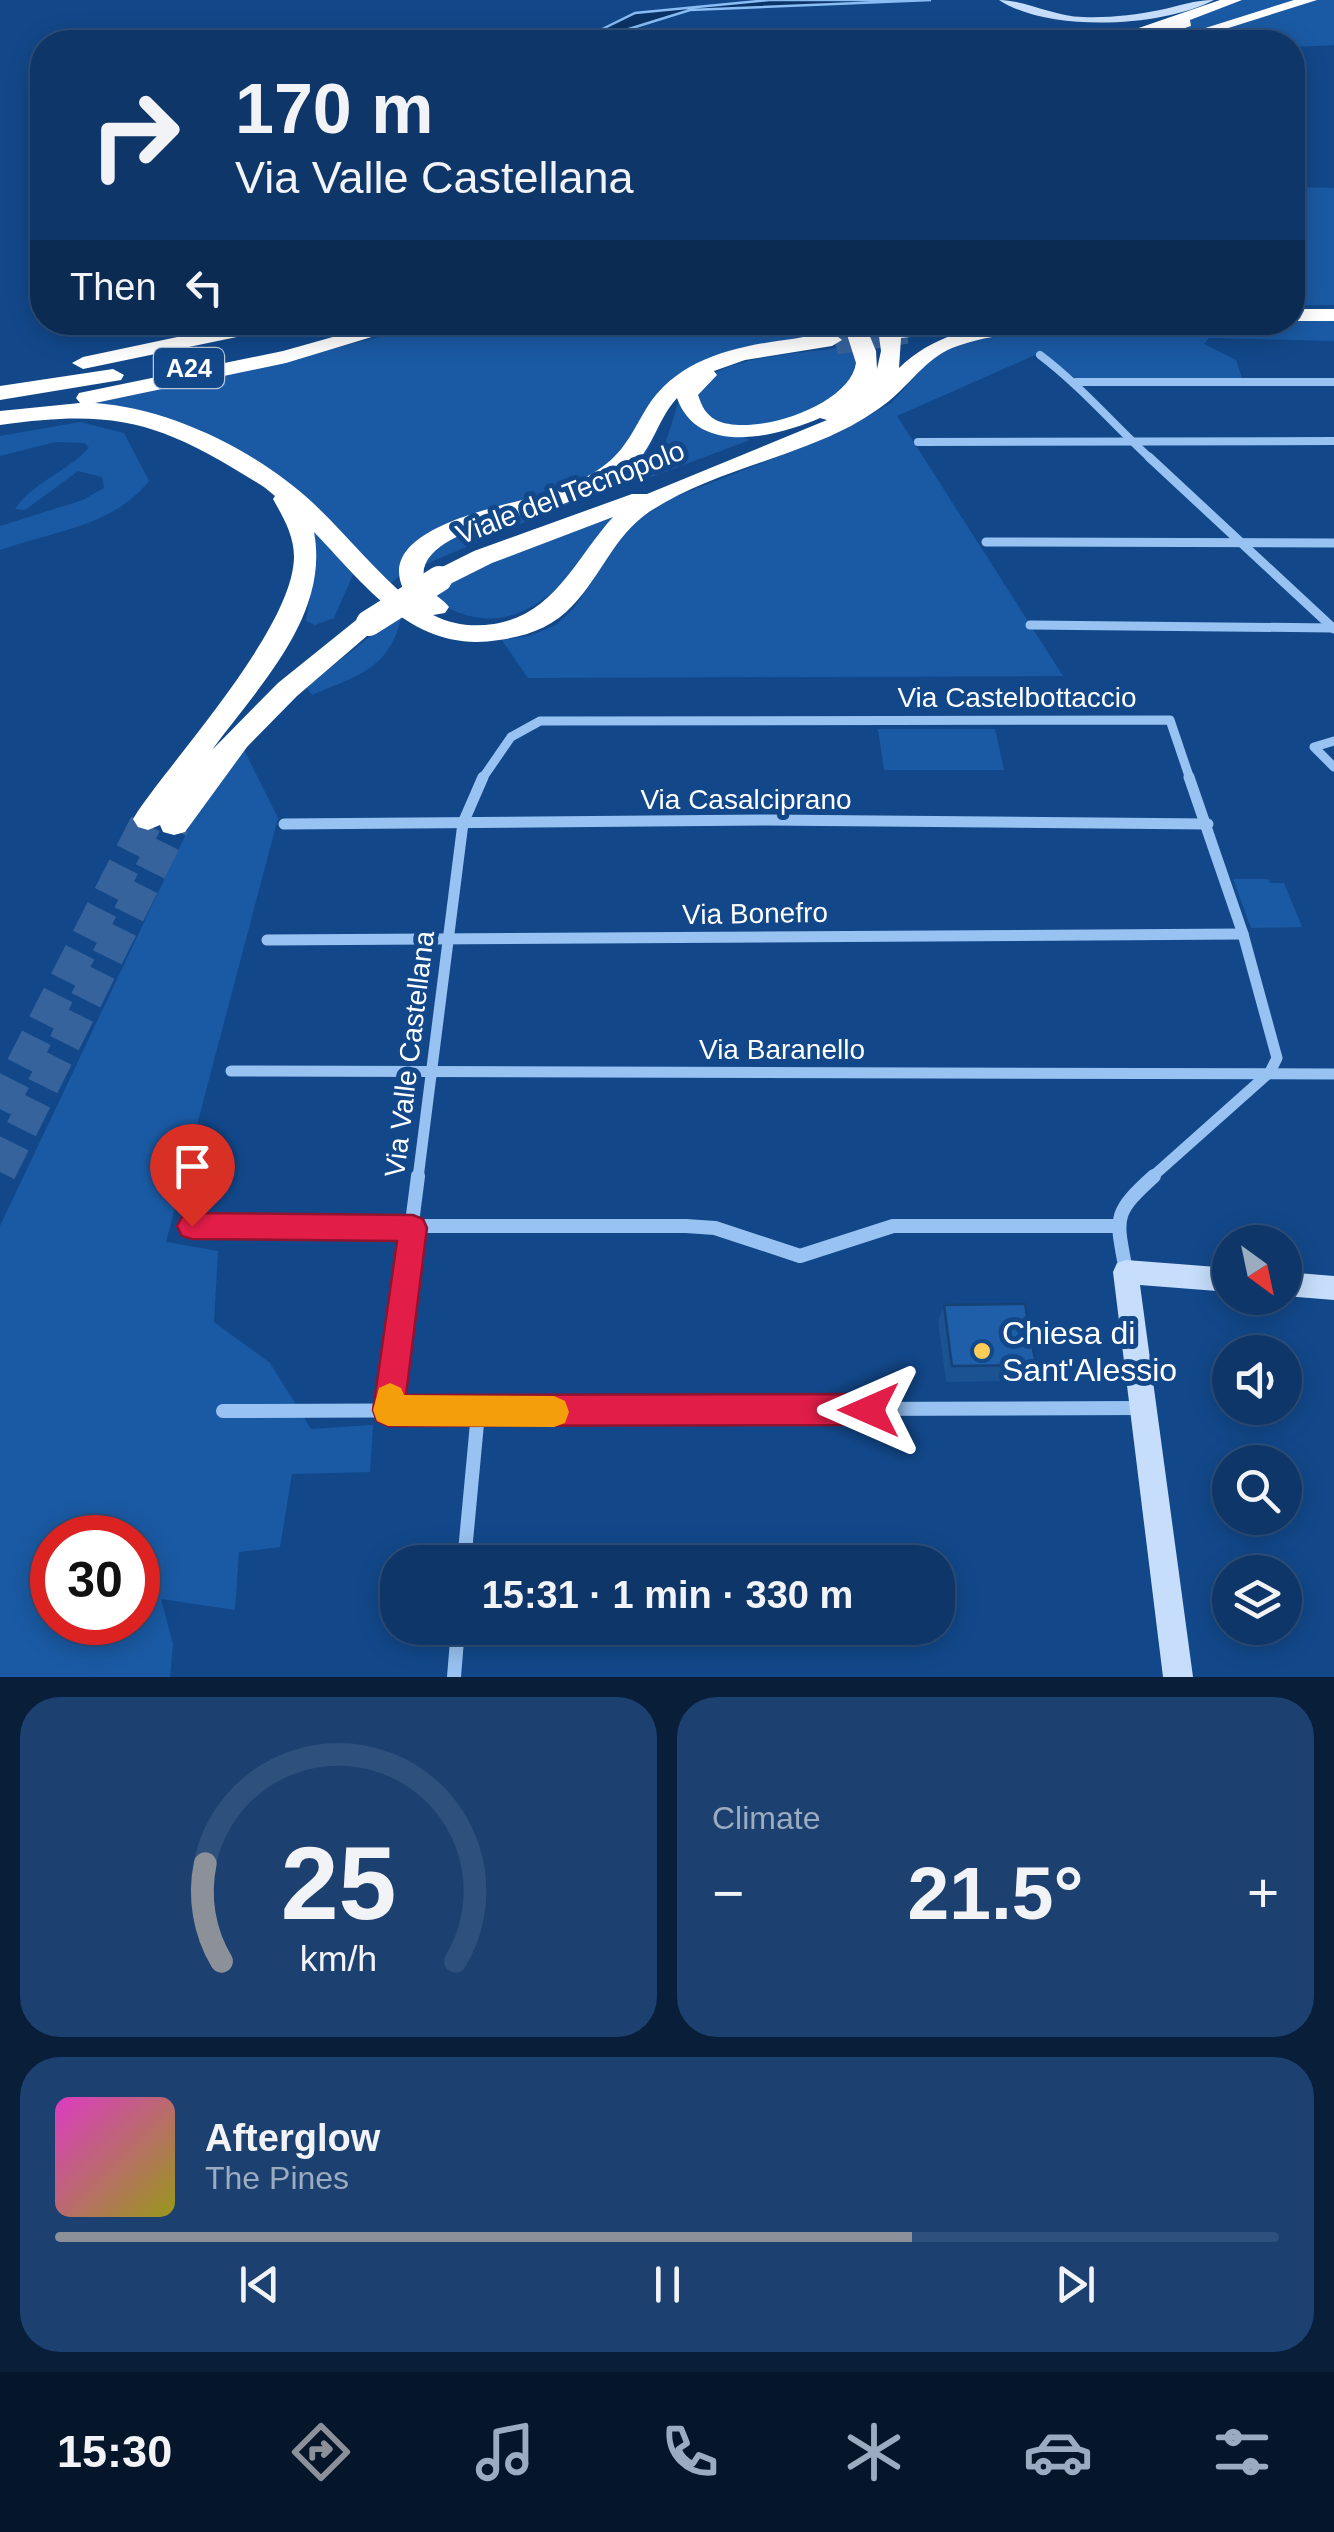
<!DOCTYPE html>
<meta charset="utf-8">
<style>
:root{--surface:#0e3668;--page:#1c4171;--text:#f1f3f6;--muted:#9babc0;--line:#2e507c;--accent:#8c9099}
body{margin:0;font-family:Arial,sans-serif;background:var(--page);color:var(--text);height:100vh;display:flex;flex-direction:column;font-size:38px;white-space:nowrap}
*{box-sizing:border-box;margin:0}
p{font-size:32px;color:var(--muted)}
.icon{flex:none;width:55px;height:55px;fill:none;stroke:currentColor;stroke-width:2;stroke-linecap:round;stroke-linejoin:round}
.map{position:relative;height:1677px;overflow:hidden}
.sheet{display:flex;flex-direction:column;gap:20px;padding:20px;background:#081e39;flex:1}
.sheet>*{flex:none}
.guide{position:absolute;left:30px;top:30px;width:1275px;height:305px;border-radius:40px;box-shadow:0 5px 25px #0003,0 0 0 2px var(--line);background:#0e3668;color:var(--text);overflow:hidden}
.needle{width:65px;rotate:147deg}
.buttons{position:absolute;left:1212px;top:1225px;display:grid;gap:20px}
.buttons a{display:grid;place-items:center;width:90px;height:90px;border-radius:50%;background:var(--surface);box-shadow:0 5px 25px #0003,0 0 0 2px var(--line);font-size:50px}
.speed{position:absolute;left:30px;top:1515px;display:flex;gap:20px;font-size:50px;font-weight:700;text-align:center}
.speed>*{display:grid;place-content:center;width:130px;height:130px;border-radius:50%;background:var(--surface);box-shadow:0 5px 25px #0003,0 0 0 2px var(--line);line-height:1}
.speed .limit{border:15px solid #d22;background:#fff;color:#111}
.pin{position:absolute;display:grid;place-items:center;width:85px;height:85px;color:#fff;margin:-102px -42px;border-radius:50% 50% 50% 0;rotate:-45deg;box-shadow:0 0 10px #0007}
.pin .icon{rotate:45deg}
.me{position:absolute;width:110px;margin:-55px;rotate:270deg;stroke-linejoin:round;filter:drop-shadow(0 0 8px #0008)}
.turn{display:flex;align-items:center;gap:35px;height:210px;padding:0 40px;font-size:45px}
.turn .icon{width:130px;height:130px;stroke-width:2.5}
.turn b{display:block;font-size:70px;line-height:85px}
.then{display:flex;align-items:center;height:95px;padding:0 40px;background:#0003;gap:20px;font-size:38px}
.big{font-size:75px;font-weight:700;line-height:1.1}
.sheet .widget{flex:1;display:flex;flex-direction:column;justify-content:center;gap:15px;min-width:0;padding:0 35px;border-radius:40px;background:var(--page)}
.sheet .dial{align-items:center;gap:0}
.dial svg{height:260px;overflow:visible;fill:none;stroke:var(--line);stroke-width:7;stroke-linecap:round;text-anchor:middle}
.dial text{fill:var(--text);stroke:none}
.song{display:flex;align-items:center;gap:30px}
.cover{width:120px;height:120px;border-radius:15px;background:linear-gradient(135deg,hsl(310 70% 55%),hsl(60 70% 35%))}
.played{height:10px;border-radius:5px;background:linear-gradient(90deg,var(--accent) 70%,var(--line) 70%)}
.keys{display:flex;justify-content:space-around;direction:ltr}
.heat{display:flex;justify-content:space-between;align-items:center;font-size:55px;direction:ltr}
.sheet .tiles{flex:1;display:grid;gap:20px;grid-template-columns:1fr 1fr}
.widget:last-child{grid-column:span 2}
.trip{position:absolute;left:380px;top:1545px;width:575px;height:100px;border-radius:40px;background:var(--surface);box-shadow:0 5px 25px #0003,0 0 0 2px var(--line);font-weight:700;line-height:100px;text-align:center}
.dock{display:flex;height:160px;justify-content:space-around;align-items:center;background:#06162a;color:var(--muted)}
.dock .icon{width:70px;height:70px}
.dock .selected{color:var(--accent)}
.dock b{font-size:45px;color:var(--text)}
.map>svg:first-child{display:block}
.green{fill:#1a5aa4;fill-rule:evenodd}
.water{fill:#0b3366;stroke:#89bdf4;stroke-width:2.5}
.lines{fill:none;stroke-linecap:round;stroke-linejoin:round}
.highway-tunnel-far1{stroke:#36639c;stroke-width:21;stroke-dasharray:21 10;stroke-linecap:butt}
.highway-tunnel{stroke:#36639c;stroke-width:32;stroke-dasharray:32 16;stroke-linecap:butt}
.street-far3{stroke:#98c2f1;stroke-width:8}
.street-far2{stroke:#98c2f1;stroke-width:9}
.street-far1{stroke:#98c2f1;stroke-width:11}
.street{stroke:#98c2f1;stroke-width:14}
.secondary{fill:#c6defb;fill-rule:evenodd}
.highway{fill:#fff;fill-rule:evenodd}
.highway-bridge{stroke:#fff;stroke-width:26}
.wall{fill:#1b5291}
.building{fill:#1f5fa9;stroke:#164276;stroke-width:2.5}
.route{fill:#e11d48;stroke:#92132f;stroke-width:2.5}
.slow{fill:#f59e0b}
.poi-dot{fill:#ffcc57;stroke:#12488a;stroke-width:4}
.labels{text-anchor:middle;stroke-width:10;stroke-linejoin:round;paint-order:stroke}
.shield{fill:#12488a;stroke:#b8c8dc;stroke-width:2.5}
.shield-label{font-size:25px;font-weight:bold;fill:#fff}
.street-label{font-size:28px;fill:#fff;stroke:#12488a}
.near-poi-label{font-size:32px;fill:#fff;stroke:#12488a;text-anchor:start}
</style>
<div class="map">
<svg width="1334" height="1677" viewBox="0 0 1334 1677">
<rect width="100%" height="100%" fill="#12488a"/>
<g class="green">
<path d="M1228,0h106v45l-41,2 -1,-5h-21l-32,-14 -38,14h-103z"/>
<path d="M1292,187l42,1v117h-41z"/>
<path d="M1293,319l41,1v21l-125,-3 -5,6 32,16 6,18 -166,1 -34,-27 -145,64 166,260 -535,2 -26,-38 27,-4 27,-11 18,-17 57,-84 41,-26 164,-64 55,-31 43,-47 30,-14 117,-19 211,-1z"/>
<path d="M434,323h398c20,13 27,30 24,54 -42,39 -117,76 -164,24 4,-6 8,-15 13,-20 22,-24 99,-28 131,-33l-4,-11 -140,29 -27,21 -34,61 -41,32 -124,40 -80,67 -88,-96 -131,-69 -92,-18 165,-32z"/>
<path d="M679,400l4,8 67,32 -112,42c26,-22 31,-51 41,-82z"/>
<path d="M80,422l44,11 25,48c-37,46 -96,50 -149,69v-24l83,-26 21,-12 -2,-11 -24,-6 -53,39 -10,-1c18,-27 52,-37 74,-61l-4,-5 -30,-1 -55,14v-20z"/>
<path d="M662,422l-21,41 -23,20 -197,83 7,-14 35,-21 105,-31 76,-49z"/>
<path d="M627,510c-53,63 -109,151 -200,85l53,-28z"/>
<path d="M303,511l52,59 -21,48 -19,7 -9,-4 7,-44z"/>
<path d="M392,619h9c-13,51 -45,57 -89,76l-6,-8z"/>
<path d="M878,729h117l9,41h-120z"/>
<path d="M243,748l35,70 -112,424 52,9 -4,71 56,41 41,66 62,-4 -3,47 -78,2 -12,73 -41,5 -4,58 -74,-11 12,45 -3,33h-170v-451l204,-430zM52,1538h86v84h-86z"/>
<path d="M1233,879h35l2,4h14l18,44 -51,1z"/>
</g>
<path class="water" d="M769,0h162l-241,10 -74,23 -14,9h-26l59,-29z"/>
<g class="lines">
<path class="highway-tunnel-far1" d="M836,344l71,-11"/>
<g class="highway-tunnel">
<path d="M0,1109l148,-290"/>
<path d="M0,1172l174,-348"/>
</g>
<g class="street-far3">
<path d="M1040,355c41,31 74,70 112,105"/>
<path d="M1076,382h258"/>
<path d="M918,442l416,-1"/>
</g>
<g class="street-far2">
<path d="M1149,457l185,172"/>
<path d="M986,542l348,1"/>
<path d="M1030,625l304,3"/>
<path d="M1334,741l-20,6 20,20"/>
<path d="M482,779l29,-42 29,-16 630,-1 20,59"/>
</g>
<g class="street-far1">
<path d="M284,824l483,-4 441,4"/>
<path d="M267,940l976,-6"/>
<path d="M231,1071l1103,3"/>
<path d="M418,1178l45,-355 20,-46"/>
<path d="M1151,1178l119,-106 7,-14 -34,-124 -54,-157"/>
</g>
<g class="street">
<path d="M192,1226h494l29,2 85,28 93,-30h225"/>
<path d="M1126,1271c-10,-54 -14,-57 28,-95"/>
<path d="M388,1410l30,-234"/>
<path d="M223,1411l918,-3"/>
<path d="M464,1562l14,-149"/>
<path d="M454,1677l4,-49"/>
</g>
<g class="secondary">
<path d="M999,0c26,0 53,16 84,17 26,1 52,-2 77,-7 19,-4 35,-10 54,-10 -51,27 -165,33 -215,0z"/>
<path d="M1126,1260l104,8v24l-90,-7 53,392h-30l-50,-405 4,-9z"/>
<path d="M1285,1272l49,4v24l-49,-4z"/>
</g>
<g class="highway">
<path d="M1220,0h22l-52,20 1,6 -48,16h-45z"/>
<path d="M1294,0h23l-133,42h-23z"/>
<rect x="1292" y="309" width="42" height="12"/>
<path d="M248,322h42l-10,6 -197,41 -11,-6 11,-6z"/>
<path d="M386,322h35l-135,41 -191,40c75,5 162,48 217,99 34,32 63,69 99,99 -53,-69 85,-93 126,-105 20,-5 39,-13 56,-23 29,-17 37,-37 53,-64 31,-51 90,-63 146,-70 15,-2 39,-10 50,1l-10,6 -87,14 -31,11 3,4 -19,20c4,11 7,19 18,25 36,18 134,-14 140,-57l-13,-41h21l12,29 1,18 4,-18 -4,-29h20l2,7 39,-7 36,3 -10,6 -63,7 -2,30c45,-44 107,-46 167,-46l-10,6c-34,5 -72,7 -104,20 -26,11 -42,36 -63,53 -11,9 -26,18 -38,25 -65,34 -141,46 -202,86 -35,24 -48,64 -76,93 -20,22 -45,31 -74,35 -85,14 -132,-53 -185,-108 16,84 -56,155 -102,218l66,-67 82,-66 9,-3 13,9 -85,73 -50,51 -62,85 -11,3 -11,-3 -3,-7 -12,5 -10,-3 -5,-8 5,-8c42,-61 155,-184 156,-254 0,-22 -11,-40 -21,-58l2,-3 -11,-9c-102,-64 -144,-79 -264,-62v-14l80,-8 -4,-5 3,-5 204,-42zM677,398c21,59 99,39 143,20l7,2 -180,74h-15l-158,57 -44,22 -4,6 4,6h18l44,-22 121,-46c-38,42 -58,97 -119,107 -22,3 -41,1 -61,-9l12,-2 4,-6c-8,-11 -22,-14 -25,-28 -9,-47 108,-65 139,-75 22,-8 44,-17 62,-31 27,-19 31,-52 52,-75z"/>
<path d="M113,369l11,6 -3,5 -121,20v-14z"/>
</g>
<path class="highway-bridge" d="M369,623l70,-44"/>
</g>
<path class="wall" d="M944,1305l92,60 -8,16 -82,1 -8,-61z"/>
<path class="building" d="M1025,1304l11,61 -84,1 -8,-61z"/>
<path class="route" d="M192,1213l221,2 10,4 4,9 -21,167 463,-1 11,5 5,11 -5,10 -11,5 -481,1 -11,-5 -4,-11 24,-169 -205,-2 -10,-3 -5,-10 5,-9z"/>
<path class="slow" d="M390,1383l11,5 3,7 150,1 11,5 4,11 -4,11 -11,4 -166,-1 -11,-5 -4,-11 6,-22z"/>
<circle class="poi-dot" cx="982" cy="1351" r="10"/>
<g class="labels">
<rect class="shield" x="154" y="348" width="70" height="40" rx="8"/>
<g class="shield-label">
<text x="189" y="377">A24</text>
</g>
<g class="street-label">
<text transform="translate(570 492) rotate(-21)" y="10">Viale del Tecnopolo</text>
<text x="1017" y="707">Via Castelbottaccio</text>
<text x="746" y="809">Via Casalciprano</text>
<text transform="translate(755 913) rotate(-1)" y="10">Via Bonefro</text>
<text x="782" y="1059">Via Baranello</text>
<text transform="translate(409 1054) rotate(-83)" y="10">Via Valle Castellana</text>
</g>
<g class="near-poi-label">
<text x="1002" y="1344">Chiesa di<tspan x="1002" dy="37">Sant'Alessio</tspan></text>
</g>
</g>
</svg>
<div class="buttons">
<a><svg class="needle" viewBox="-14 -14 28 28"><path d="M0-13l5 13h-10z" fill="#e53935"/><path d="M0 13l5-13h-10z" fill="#9babc0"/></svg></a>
<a><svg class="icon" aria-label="sound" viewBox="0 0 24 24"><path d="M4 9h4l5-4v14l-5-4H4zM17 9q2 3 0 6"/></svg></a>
<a><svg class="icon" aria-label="search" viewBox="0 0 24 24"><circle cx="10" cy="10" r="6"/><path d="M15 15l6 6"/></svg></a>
<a><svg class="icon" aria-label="layers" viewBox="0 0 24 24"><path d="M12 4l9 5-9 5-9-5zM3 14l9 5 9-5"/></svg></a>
</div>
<div class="speed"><div class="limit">30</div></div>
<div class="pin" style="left:192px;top:1226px;background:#d93025"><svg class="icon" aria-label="arrive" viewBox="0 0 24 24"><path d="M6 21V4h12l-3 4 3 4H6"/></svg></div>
<svg class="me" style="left:869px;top:1410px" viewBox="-20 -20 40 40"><path d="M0-17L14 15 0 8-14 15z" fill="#e11d48" stroke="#fff" stroke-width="4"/></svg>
<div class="trip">15:31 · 1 min · 330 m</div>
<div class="guide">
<div class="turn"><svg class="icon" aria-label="right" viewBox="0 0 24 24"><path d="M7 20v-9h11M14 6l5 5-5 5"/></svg><div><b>170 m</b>Via Valle Castellana</div></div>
<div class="then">Then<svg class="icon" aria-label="left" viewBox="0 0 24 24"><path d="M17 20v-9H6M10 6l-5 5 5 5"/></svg></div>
</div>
</div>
<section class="sheet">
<div class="tiles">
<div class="widget dial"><svg viewBox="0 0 100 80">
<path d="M14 69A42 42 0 1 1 86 69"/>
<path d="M14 69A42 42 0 0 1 9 39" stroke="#8c9099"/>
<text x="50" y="56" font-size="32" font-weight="700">25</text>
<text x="50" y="72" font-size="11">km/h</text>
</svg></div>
<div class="widget"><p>Climate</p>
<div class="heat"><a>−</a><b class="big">21.5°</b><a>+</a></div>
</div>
<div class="widget">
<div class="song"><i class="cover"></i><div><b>Afterglow</b><p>The Pines</p></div></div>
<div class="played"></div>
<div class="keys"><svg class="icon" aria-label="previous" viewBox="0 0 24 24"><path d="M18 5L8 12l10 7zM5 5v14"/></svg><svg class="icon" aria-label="pause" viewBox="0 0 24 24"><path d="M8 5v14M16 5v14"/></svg><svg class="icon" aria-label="next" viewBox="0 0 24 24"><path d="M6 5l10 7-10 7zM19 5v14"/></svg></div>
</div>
</div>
</section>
<nav class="dock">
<b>15:30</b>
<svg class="icon selected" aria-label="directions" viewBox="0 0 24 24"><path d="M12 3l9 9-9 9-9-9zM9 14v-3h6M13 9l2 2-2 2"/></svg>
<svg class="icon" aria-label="music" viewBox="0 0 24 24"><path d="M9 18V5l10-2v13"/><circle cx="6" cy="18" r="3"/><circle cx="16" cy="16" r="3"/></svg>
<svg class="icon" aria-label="phone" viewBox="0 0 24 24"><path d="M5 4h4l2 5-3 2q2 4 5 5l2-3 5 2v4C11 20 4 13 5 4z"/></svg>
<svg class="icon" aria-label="climate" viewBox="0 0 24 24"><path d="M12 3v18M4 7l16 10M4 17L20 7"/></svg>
<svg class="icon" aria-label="car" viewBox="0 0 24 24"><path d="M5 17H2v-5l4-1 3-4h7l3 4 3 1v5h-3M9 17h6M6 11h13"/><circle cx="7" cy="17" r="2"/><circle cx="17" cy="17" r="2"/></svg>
<svg class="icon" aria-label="filters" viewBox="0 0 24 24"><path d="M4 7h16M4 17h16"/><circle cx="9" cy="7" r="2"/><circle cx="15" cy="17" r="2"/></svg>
</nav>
